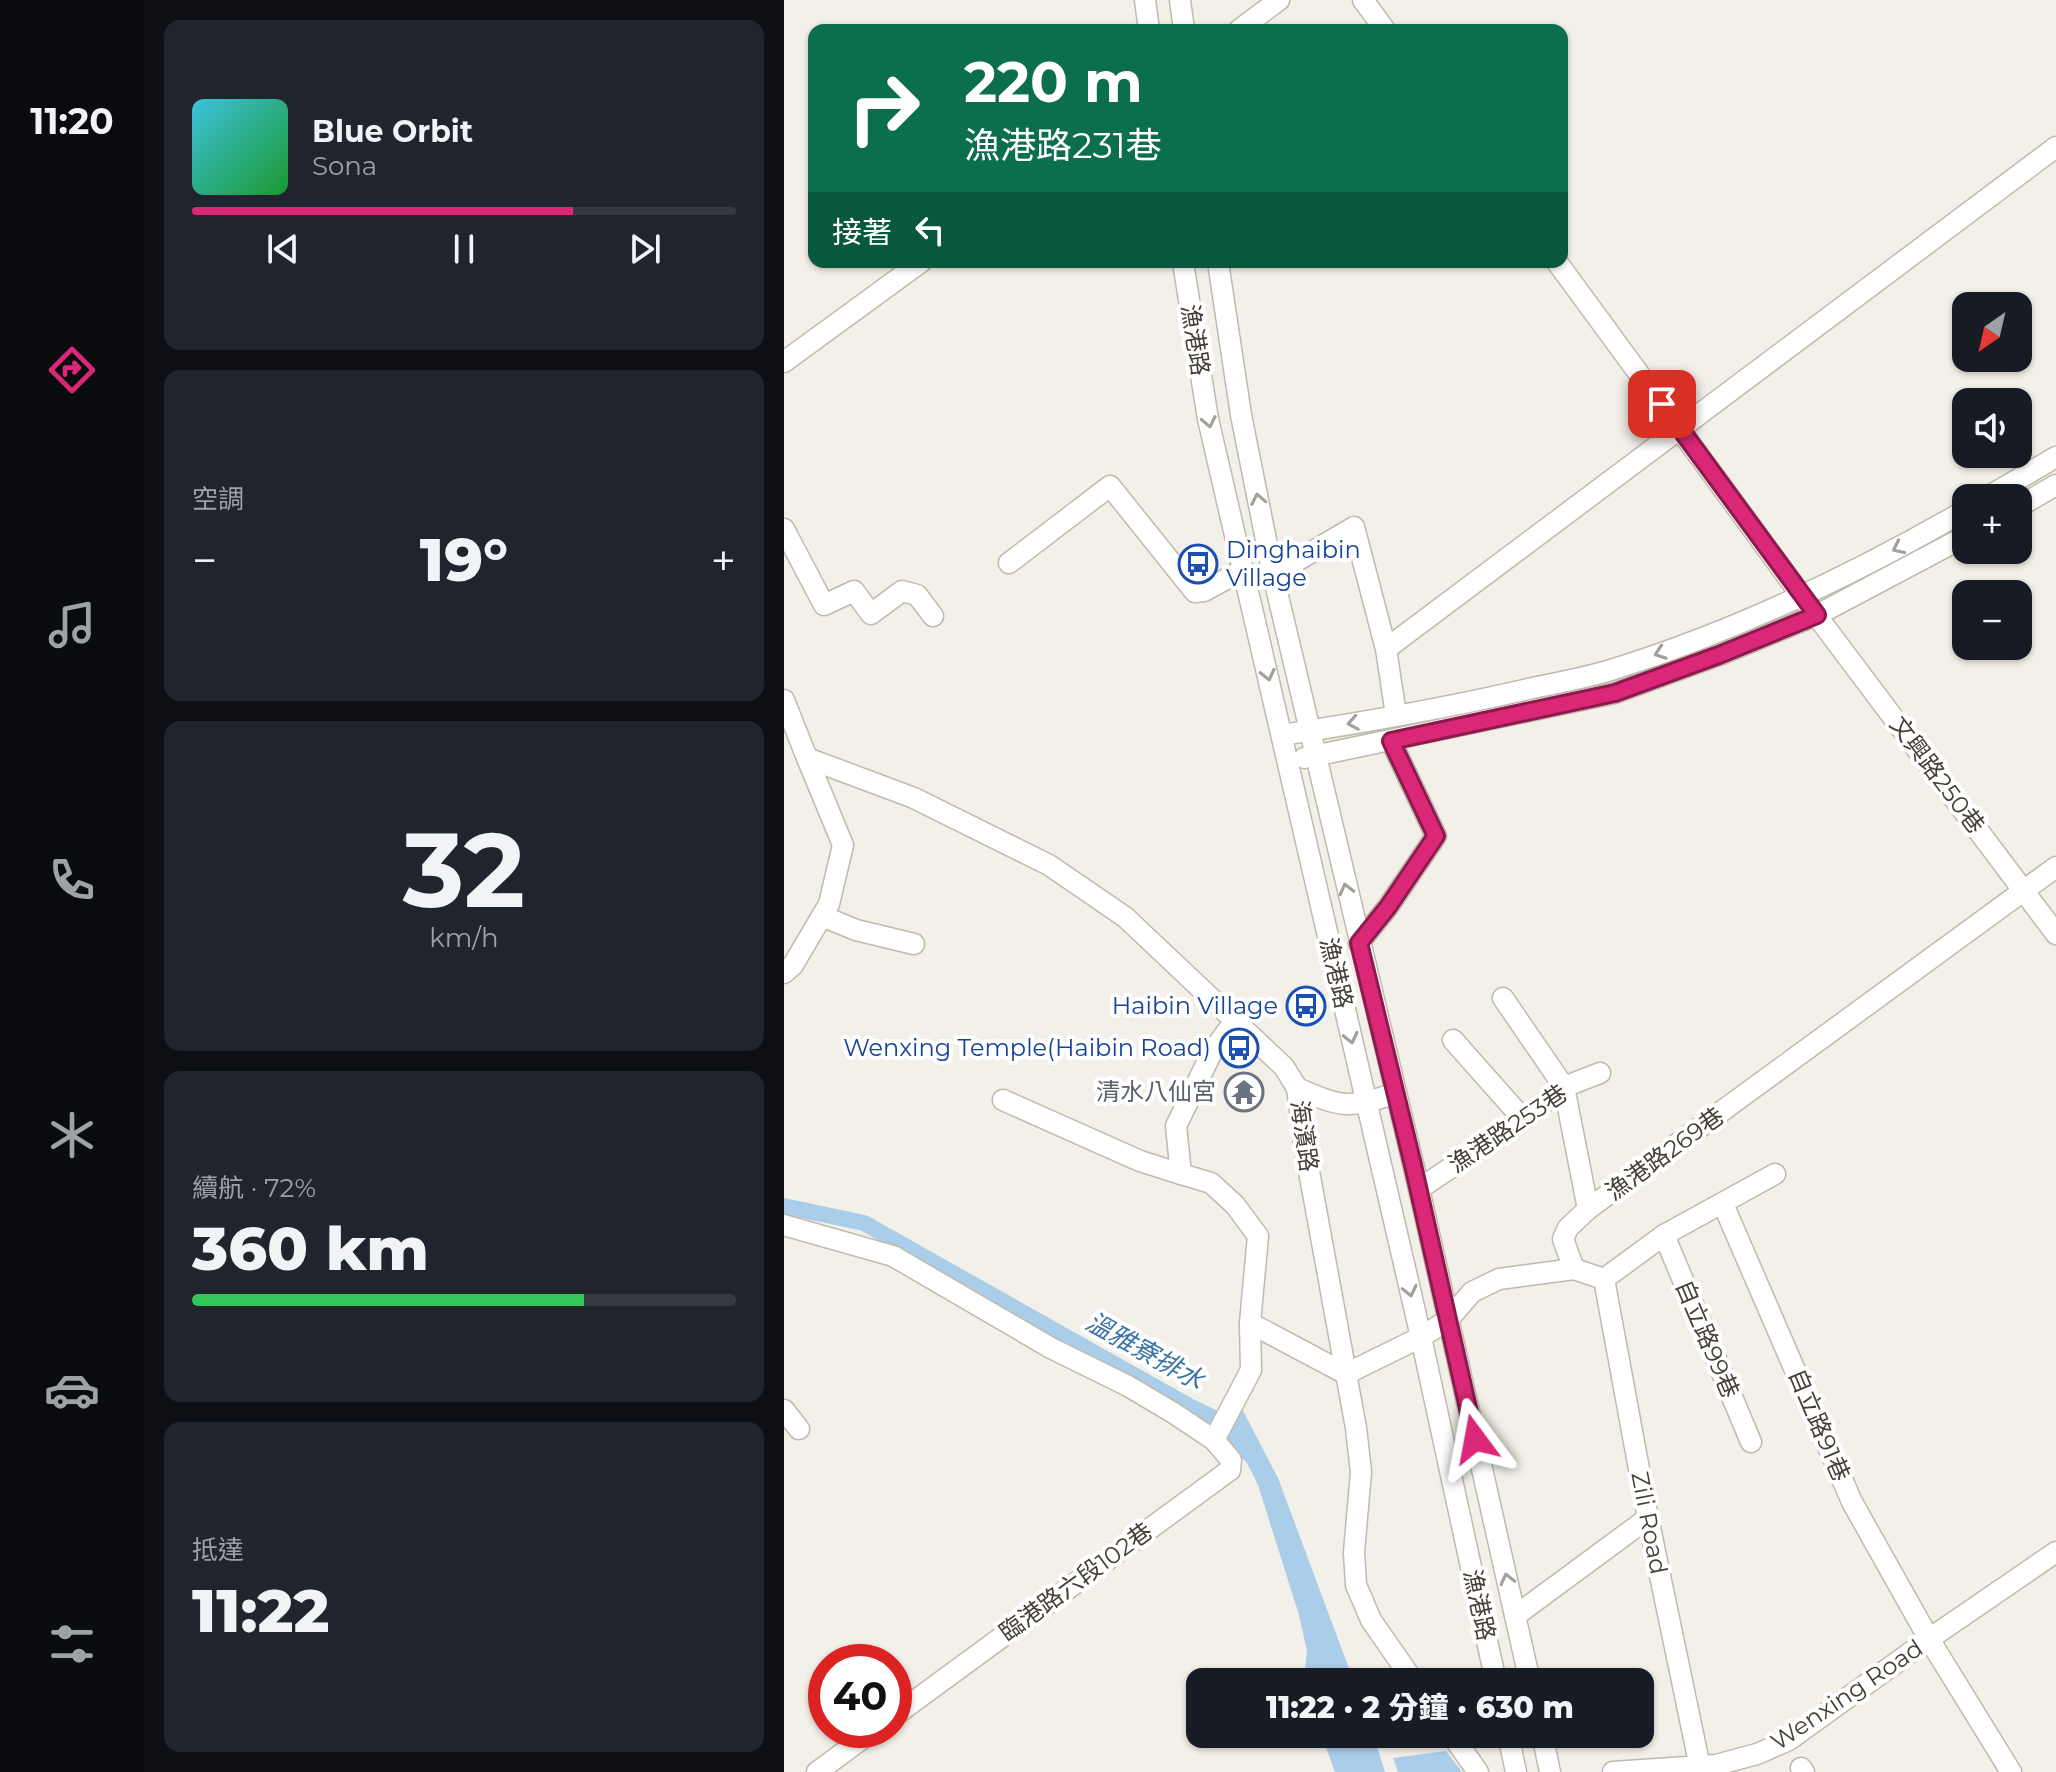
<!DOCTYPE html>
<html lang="zh-TW">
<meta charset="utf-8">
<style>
:root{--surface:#171b24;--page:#20242c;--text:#f1f3f6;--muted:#9ea1a6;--line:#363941;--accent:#db2777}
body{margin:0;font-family:Montserrat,"Noto Sans TC",sans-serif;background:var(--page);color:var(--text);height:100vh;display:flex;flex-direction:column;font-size:30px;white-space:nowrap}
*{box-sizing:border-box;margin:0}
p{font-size:26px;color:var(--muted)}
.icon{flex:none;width:44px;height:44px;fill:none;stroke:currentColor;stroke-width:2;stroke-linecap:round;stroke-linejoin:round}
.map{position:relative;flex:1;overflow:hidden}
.panel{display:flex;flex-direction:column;gap:20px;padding:20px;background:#0d0f14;width:640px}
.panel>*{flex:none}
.guide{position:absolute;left:24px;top:24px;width:760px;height:244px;border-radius:16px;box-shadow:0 2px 6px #0004;background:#0b6e4f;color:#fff;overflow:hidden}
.needle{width:52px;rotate:214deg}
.controls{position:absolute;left:1168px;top:292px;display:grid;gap:16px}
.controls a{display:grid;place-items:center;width:80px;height:80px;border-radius:16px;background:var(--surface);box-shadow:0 2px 6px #0004;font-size:40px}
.speed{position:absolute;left:24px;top:1644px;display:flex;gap:16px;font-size:40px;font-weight:700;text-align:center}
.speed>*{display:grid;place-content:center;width:104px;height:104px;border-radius:50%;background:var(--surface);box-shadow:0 2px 6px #0004;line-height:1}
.speed .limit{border:12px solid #d22;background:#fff;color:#111}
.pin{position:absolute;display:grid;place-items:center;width:68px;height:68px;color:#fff;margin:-34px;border-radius:16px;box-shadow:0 4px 12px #0006}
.me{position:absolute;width:88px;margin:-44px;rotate:347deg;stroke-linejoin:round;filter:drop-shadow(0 0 6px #0008)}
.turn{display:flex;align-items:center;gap:28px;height:168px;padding:0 24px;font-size:36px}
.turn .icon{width:104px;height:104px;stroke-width:2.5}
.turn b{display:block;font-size:56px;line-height:68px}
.then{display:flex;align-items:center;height:76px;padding:0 24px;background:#0003;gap:16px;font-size:30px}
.big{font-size:60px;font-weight:800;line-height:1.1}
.panel .tile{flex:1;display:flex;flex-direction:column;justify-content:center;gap:12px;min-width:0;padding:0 28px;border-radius:16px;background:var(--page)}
.panel .dial{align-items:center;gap:0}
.dial b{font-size:104px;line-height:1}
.song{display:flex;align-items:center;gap:24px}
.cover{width:96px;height:96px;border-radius:12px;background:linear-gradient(135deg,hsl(190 70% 55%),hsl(130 70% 35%))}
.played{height:8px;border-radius:4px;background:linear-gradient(90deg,var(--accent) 70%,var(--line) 70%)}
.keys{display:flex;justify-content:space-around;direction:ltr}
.heat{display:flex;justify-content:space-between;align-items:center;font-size:44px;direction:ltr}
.charge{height:12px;border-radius:6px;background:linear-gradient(90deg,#34c759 72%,var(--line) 0)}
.trip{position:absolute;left:402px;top:1668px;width:468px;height:80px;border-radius:16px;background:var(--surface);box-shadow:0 2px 6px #0004;font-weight:800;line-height:80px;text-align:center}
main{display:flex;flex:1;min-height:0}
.menu{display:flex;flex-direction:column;width:144px;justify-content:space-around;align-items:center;background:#090b0e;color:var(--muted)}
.menu .icon{width:56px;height:56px}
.menu .selected{color:var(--accent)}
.menu b{font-size:36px;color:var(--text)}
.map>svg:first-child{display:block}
.water{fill:#aacde9}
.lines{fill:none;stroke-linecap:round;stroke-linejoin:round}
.canal{stroke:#aacde9;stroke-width:16}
.minor-casing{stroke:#c0baae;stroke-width:23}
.minor{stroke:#fff;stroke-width:20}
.oneway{stroke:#a2a09b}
.route-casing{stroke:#8e194d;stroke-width:20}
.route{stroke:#db2777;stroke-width:14}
.labels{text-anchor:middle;stroke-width:8;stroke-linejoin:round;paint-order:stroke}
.street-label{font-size:24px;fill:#454037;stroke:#fff}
.transit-label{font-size:24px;fill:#164399;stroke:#fff;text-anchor:end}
.worship-label{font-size:24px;fill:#5b616d;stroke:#fff;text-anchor:end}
.water-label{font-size:26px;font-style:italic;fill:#3a74a7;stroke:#fff}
</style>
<main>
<nav class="menu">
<b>11:20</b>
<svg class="icon selected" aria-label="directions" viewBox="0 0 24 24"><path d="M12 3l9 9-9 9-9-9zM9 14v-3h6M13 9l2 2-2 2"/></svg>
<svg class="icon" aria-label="music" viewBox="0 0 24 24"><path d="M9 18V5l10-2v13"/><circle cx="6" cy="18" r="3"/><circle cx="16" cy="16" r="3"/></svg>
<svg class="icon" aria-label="phone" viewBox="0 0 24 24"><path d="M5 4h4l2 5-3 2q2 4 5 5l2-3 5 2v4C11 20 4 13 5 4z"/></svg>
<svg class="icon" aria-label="climate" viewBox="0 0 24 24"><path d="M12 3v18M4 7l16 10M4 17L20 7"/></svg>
<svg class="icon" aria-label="car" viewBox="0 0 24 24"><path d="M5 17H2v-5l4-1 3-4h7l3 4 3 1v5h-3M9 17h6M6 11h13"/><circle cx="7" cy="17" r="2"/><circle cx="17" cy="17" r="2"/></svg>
<svg class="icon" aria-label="filters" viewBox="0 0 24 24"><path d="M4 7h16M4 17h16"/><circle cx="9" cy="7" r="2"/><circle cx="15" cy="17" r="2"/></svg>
</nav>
<section class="panel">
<div class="tile">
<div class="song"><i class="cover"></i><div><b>Blue Orbit</b><p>Sona</p></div></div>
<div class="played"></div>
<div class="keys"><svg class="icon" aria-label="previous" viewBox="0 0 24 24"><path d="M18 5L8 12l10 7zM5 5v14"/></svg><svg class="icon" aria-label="pause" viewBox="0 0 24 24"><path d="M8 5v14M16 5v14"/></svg><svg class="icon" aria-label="next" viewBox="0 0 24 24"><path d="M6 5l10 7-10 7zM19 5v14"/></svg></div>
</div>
<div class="tile"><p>空調</p>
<div class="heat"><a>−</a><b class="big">19°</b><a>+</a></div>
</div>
<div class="tile dial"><b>32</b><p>km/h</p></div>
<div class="tile"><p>續航 · 72%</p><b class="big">360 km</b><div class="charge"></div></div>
<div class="tile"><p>抵達</p><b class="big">11:22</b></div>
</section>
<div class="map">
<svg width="1272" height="1772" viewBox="0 0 1272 1772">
<rect width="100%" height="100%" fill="#f2f0e8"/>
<g class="water">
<path d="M458,1409l36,69 76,204h-47l-2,-13 2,-18 -8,-36 -41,-130 -11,-22 -23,-23z"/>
<path d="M537,1734h52l12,38h-50z"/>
<path d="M662,1751l16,21h-64l-5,-14z"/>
</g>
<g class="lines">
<path class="canal" d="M0,1206l80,17 325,183 43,21"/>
<g class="minor-casing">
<g id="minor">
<path d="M361,0l4,30"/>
<path d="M396,0l4,30"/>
<path d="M579,0l22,30"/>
<path d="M455,30l40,-30"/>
<path d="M399,262l25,157 213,918 75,345"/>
<path d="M434,262l23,153 32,160 146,614 111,493"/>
<path d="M773,262l244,333 255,339"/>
<path d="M0,362l137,-100"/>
<path d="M1202,498l70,-41"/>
<path d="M1234,507l38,-22"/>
<path d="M0,529l40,76 30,-14 17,23 31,-23 15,4 16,21"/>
<path d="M225,563l101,-77 85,106 9,-1 39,-21"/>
<path d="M489,575l81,-48 32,122 10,66"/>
<path d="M602,649l670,-502"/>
<path d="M0,700l23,58 107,40 135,67 76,52 159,150 13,21 7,56 52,284 5,44 -7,80 2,33 15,35 43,62"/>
<path d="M498,735c85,-13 171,-28 255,-48 26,-5 52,-10 77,-18 122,-38 241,-95 352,-159"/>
<path d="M520,758l311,-65 104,-38 98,-40 149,-79"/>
<path d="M38,916l34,14 58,14"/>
<path d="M575,943l29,-36 48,-71 -45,-95"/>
<path d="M0,973l9,-8 36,-61 14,-59 -36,-87"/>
<path d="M719,998l61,89 24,122"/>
<path d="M669,1040l70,79"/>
<path d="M513,1088c46,20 51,21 99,5"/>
<path d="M219,1100l137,61 41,13"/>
<path d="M635,1189l104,-70 41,-32 36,-14"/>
<path d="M939,1204l129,298 77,137 82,133"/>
<path d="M0,1225l109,31 158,92 77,38 44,26 42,28 17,20 -1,10 -336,246"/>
<path d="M880,1235l87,207"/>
<path d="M790,1269l-11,-30 5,-11 20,-19 468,-342"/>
<path d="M820,1279l44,239 53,254"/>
<path d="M820,1279l60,-44 111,-61"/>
<path d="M466,1323l96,51"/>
<path d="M562,1374l75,-37 27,-17 24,-28 27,-13 75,-10 30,10"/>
<path d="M0,1410l15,19"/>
<path d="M430,1440l37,-70 -1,-47 8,-87 -23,-31 -24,-22 -30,-9 -5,-48 36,-74 22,-30"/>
<path d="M731,1616l133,-98"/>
<path d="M667,1734l27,38"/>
<path d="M724,1734l8,38"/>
<path d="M758,1734l8,38"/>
<path d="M1017,1768l3,4"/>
<path d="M33,1772l57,-42"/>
<path d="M829,1772l103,-7 41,-11 32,-14 140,-101 127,-87"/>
</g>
</g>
<use href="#minor" class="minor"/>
</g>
<defs><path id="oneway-chevron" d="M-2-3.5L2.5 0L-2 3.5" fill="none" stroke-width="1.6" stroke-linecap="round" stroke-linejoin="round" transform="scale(2)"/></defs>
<g class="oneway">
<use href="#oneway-chevron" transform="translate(425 422) rotate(78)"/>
<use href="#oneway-chevron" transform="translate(474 499) rotate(-101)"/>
<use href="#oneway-chevron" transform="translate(1114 548) rotate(154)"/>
<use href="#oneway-chevron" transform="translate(876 653) rotate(161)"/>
<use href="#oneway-chevron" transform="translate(484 675) rotate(77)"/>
<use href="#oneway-chevron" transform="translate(569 723) rotate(170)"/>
<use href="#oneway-chevron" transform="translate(562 889) rotate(-104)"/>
<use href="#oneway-chevron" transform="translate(567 1038) rotate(77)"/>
<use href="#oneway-chevron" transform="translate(626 1291) rotate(77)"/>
<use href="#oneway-chevron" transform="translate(723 1579) rotate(-103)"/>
</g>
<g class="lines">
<g class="route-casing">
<path id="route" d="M691,1439l-62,-274 -54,-222 29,-36 48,-71 -45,-95 224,-48 104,-38 98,-40 -155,-211"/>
</g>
<use href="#route" class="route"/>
</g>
<defs>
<g id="bus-ring" transform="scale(2)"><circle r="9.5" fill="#fff" stroke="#1a4fb4" stroke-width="1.5"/><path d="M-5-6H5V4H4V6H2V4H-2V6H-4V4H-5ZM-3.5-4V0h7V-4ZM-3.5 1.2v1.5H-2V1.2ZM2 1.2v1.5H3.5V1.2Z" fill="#1a4fb4"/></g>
<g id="temple-ring" transform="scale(2)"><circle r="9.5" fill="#fff" stroke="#6b7280" stroke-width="1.5"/><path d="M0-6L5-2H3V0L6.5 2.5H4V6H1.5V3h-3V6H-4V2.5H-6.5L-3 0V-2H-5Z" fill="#6b7280"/></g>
</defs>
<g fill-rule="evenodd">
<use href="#bus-ring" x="414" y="564"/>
<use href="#bus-ring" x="522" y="1006"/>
<use href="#bus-ring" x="455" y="1048"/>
<use href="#temple-ring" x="460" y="1092"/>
</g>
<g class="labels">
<g class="street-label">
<text transform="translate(411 340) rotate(81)" y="8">漁港路</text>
<text transform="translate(1153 775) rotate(53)" y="8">文興路250巷</text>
<text transform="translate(552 973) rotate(77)" y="8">漁港路</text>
<text transform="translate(724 1129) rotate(-34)" y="8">漁港路253巷</text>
<text transform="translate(520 1136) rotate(82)" y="8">海濱路</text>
<text transform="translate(881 1154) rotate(-36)" y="8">漁港路269巷</text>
<text transform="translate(923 1339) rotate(67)" y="8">自立路99巷</text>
<text transform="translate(1035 1425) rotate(67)" y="8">自立路91巷</text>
<text transform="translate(865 1523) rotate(79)" y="8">Zili Road</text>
<text transform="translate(292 1582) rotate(-36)" y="8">臨港路六段102巷</text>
<text transform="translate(695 1605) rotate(78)" y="8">漁港路</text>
<text transform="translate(1063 1695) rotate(-34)" y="8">Wenxing Road</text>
</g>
<g class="transit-label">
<text x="442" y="558" text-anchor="start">Dinghaibin<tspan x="442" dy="28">Village</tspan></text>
<text x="494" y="1014">Haibin Village</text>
<text x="427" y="1056">Wenxing Temple(Haibin Road)</text>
</g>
<g class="worship-label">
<text x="432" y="1100">清水八仙宮</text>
</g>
<g class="water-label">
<text transform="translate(361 1351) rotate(29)" y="9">溫雅寮排水</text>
</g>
</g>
</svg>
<div class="controls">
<a><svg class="needle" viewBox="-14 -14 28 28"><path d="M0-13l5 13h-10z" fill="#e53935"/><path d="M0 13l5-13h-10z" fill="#9ea1a6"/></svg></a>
<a><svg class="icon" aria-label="sound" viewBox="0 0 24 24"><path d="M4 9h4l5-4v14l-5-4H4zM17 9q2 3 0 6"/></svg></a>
<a>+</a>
<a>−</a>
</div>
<div class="speed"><div class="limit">40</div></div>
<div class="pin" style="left:878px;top:404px;background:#d93025"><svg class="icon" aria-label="arrive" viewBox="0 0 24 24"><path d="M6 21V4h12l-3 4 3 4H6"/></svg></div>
<svg class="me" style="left:691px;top:1439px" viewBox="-20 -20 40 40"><path d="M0-17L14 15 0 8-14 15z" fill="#db2777" stroke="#fff" stroke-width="4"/></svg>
<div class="trip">11:22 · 2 分鐘 · 630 m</div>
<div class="guide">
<div class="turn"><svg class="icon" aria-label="right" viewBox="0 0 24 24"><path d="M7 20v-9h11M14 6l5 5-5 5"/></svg><div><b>220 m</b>漁港路231巷</div></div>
<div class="then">接著<svg class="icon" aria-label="left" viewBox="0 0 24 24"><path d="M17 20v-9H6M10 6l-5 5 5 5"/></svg></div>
</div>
</div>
</main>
